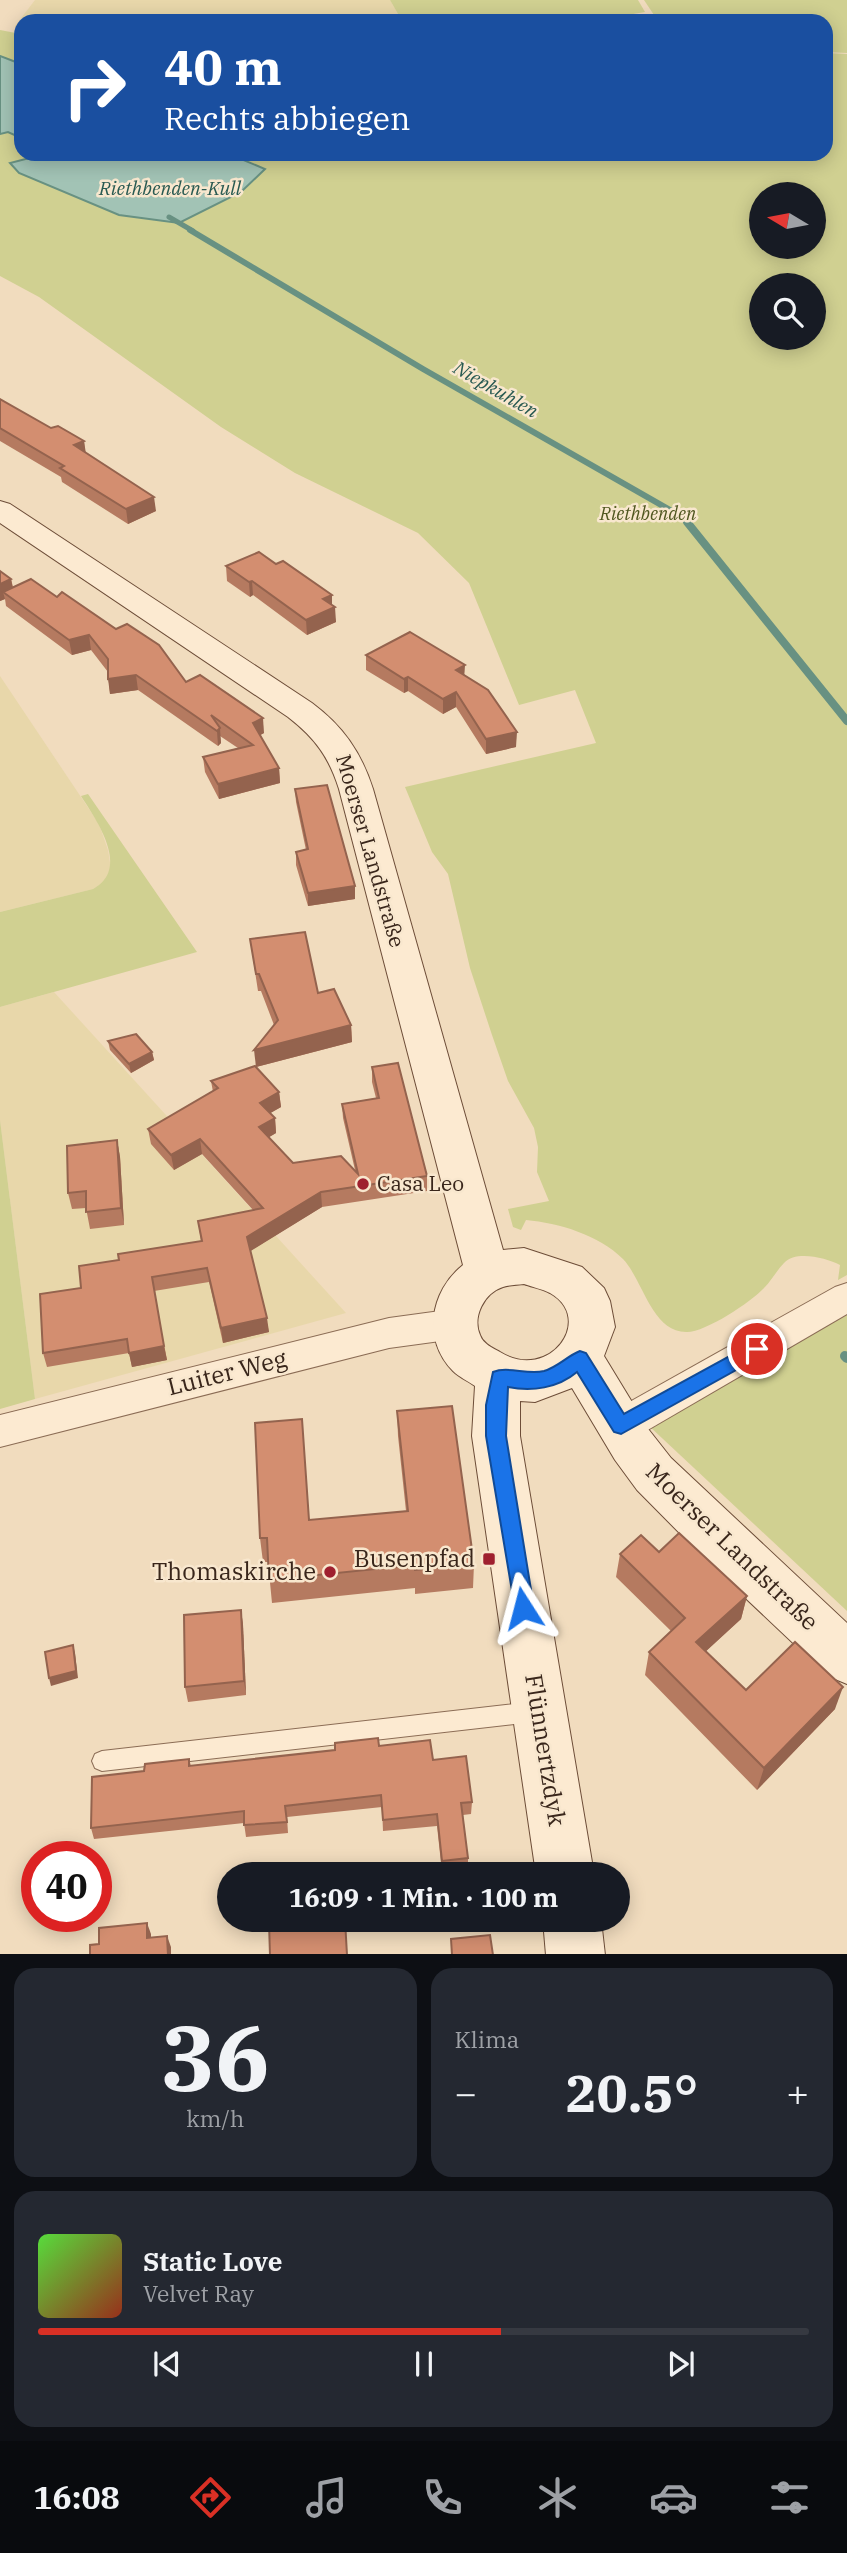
<!DOCTYPE html>
<html lang="de">
<meta charset="utf-8">
<style>
:root{--surface:#171b24;--page:#242831;--text:#f1f3f6;--muted:#9ea1a6;--line:#363941;--accent:#d93025}
body{margin:0;font-family:"IBM Plex Serif",serif;background:var(--page);color:var(--text);height:100vh;display:flex;flex-direction:column;font-size:26px;white-space:nowrap}
*{box-sizing:border-box;margin:0}
p{font-size:23px;color:var(--muted)}
.icon{flex:none;width:38px;height:38px;fill:none;stroke:currentColor;stroke-width:2;stroke-linecap:round;stroke-linejoin:round}
.map{position:relative;height:1954px;overflow:hidden}
.sheet{display:flex;flex-direction:column;gap:14px;padding:14px;background:#0d0f14;flex:1}
.sheet>*{flex:none}
.guide{position:absolute;left:14px;top:14px;width:819px;height:147px;border-radius:21px;box-shadow:0 4px 18px #0003;background:#1a4fa0;color:#fff;overflow:hidden}
.needle{width:46px;rotate:280deg}
.fabs{position:absolute;left:749px;top:182px;display:grid;gap:14px}
.fabs a{display:grid;place-items:center;width:77px;height:77px;border-radius:50%;background:var(--surface);box-shadow:0 4px 18px #0003;font-size:35px}
.speed{position:absolute;left:21px;top:1841px;display:flex;gap:14px;font-size:35px;font-weight:700;text-align:center}
.speed>*{display:grid;place-content:center;width:91px;height:91px;border-radius:50%;background:var(--surface);box-shadow:0 4px 18px #0003;line-height:1}
.speed .limit{border:10px solid #d22;background:#fff;color:#111}
.pin{position:absolute;display:grid;place-items:center;width:60px;height:60px;color:#fff;margin:-30px;border:4px solid #fff;border-radius:50%;box-shadow:0 2px 7px #0007}
.me{position:absolute;width:77px;margin:-38px;rotate:351deg;stroke-linejoin:round;filter:drop-shadow(0 0 5px #0008)}
.turn{display:flex;align-items:center;gap:24px;height:147px;padding:0 35px;font-size:32px}
.turn .icon{width:91px;height:91px;stroke-width:2.5}
.turn b{display:block;font-size:49px;line-height:60px}
.big{font-size:52px;font-weight:700;line-height:1.1}
.sheet .widget{flex:1;display:flex;flex-direction:column;justify-content:center;gap:10px;min-width:0;padding:0 24px;border-radius:21px;background:var(--page)}
.sheet .dial{align-items:center;gap:0}
.dial b{font-size:91px;line-height:1}
.song{display:flex;align-items:center;gap:21px}
.cover{width:84px;height:84px;border-radius:10px;background:linear-gradient(135deg,hsl(110 70% 55%),hsl(10 70% 35%))}
.played{height:7px;border-radius:4px;background:linear-gradient(90deg,var(--accent) 60%,var(--line) 60%)}
.keys{display:flex;justify-content:space-around;direction:ltr}
.heat{display:flex;justify-content:space-between;align-items:center;font-size:38px;direction:ltr}
.sheet .tiles{flex:1;display:grid;gap:14px;grid-template-columns:1fr 1fr}
.widget:last-child{grid-column:span 2}
.trip{position:absolute;left:217px;top:1862px;width:413px;height:70px;border-radius:35px;background:var(--surface);box-shadow:0 4px 18px #0003;font-weight:700;line-height:70px;text-align:center}
.menu{display:flex;height:112px;justify-content:space-around;align-items:center;background:#090b0e;color:var(--muted)}
.menu .icon{width:49px;height:49px}
.menu .on{color:var(--accent)}
.menu b{font-size:32px;color:var(--text)}
.map>svg:first-child{display:block}
.farmland{fill:#e8d7aa}
.green{fill:#d0d091;fill-rule:evenodd}
.water{fill:#a2c3b5;stroke:#689182;stroke-width:2}
.lines{fill:none;stroke-linecap:round;stroke-linejoin:round}
.stream-far3{stroke:#689182;stroke-width:5}
.stream-far2{stroke:#689182;stroke-width:6}
.stream-far1{stroke:#689182;stroke-width:8}
.stream{stroke:#689182;stroke-width:10}
.lane-casing{stroke:#8b6c55;stroke-width:2}
.street-casing{stroke:#8b6c55;stroke-width:2}
.secondary-casing{stroke:#6d4d38;stroke-width:2}
.lane{fill:#fcead1;fill-rule:evenodd}
.street{fill:#fcead1;fill-rule:evenodd}
.secondary{fill:#fcead1;fill-rule:evenodd}
.wall{fill:#b57a60}
.shaded-wall{fill:#94634e}
.building{fill:#d38e70;stroke:#94634e;stroke-width:2}
.route{fill:#1a73e8;stroke:#114b97;stroke-width:2}
.poi-dot{fill:#9f202f;stroke:#f8e7ce;stroke-width:2.5}
.labels{text-anchor:middle;stroke-width:5;stroke-linejoin:round;paint-order:stroke}
.far-park-label{font-size:18px;font-style:italic;fill:#505720;stroke:#f8e7ce}
.far-water-label{font-size:19px;font-style:italic;fill:#295a52;stroke:#f8e7ce}
.street-label{font-size:21px;fill:#39261b;stroke:#f8e7ce}
.poi-label{font-size:21px;fill:#39261b;stroke:#f8e7ce;text-anchor:start}
.near-street-label{font-size:24px;fill:#39261b;stroke:#f8e7ce}
.near-poi-label{font-size:24px;fill:#39261b;stroke:#f8e7ce;text-anchor:end}
</style>
<div class="map">
<svg width="847" height="1955" viewBox="0 0 847 1955">
<rect width="100%" height="100%" fill="#f1dcbe"/>
<g class="farmland">
<path d="M35,0h355l12,21h-381v10l-5,-3 -1,-2z"/>
<path d="M0,676l99,148 9,26 3,19 -6,13 -12,7 -93,23z"/>
<path d="M54,992l292,321 -311,86 -35,-279v-113z"/>
</g>
<g class="green">
<path d="M390,0h248l7,12 -52,9h-191z"/>
<path d="M644,0h203v53l-21,-1v-31h-168z"/>
<path d="M0,30l21,4v120h805v-101l21,1v1221l-9,5 2,-15c-14,-7 -44,-15 -56,-2 -7,7 -12,17 -20,25 -13,14 -58,44 -77,44 -35,1 -44,-52 -64,-73 -24,-24 -64,-36 -97,-39l-5,10 -8,-3 -5,-18 41,-8 -12,-29 1,-25 -4,-19 -26,-47 -16,-46 -22,-67 -22,-94 -16,-22 -27,-65 191,-44 -21,-53 -56,15 -50,-122 -51,-50 -123,-60 -74,-46 -182,-130 -39,-21zM761,194h53v53h-53zM761,285h53v53h-53z"/>
<path d="M88,794l109,158 -197,55v-95l93,-23c38,-20 4,-68 -12,-93z"/>
<path d="M0,1120l35,279 -35,10z"/>
<path d="M847,1315v296l-199,-186z"/>
</g>
<g class="water">
<path d="M0,56l21,8v74l-13,-6 -8,2z"/>
<path d="M45,154h184l36,15 -24,23 -62,31 -60,-8 -100,-42 -9,-10z"/>
</g>
<g class="lines">
<path class="stream-far3" d="M169,217l24,14"/>
<path class="stream-far2" d="M190,230l233,139 261,149 4,5"/>
<path class="stream-far1" d="M687,522l160,199"/>
<path class="stream" d="M845,1356l2,2"/>
<g class="lane-casing">
<path id="lane" d="M532,1702l7,3 3,7 -3,7 -7,3 -430,49 -7,-3 -3,-7 3,-7 7,-3z"/>
</g>
<g class="street-casing">
<g id="street">
<path d="M847,1283v31l-213,124 -13,4 -13,-4 -6,-12 6,-12 227,-127z"/>
<path d="M455,1309l12,4 6,11 -6,11 -12,4 -66,9 -389,99v-32l389,-97z"/>
</g>
</g>
<g class="secondary-casing">
<g id="secondary">
<path d="M0,501l10,3 302,199c31,23 49,49 61,86l130,461 21,-2 58,19 22,21 6,13 5,26 -11,29 45,74 22,28 176,165v61l-19,-8 -107,-101 -84,-85 -22,-30 -43,-72 -37,14 -15,-1v35l74,438h-58l-64,-438 3,-50c-7,-5 -16,-9 -22,-15 -31,-31 -23,-80 10,-106l-124,-476c-10,-32 -24,-51 -51,-72l-288,-194zM524,1284c8,3 18,5 26,9 46,26 -1,90 -50,59 -7,-4 -17,-8 -20,-17 -8,-18 4,-42 23,-48 6,-2 14,-2 21,-3z"/>
<path d="M543,1920h58l4,35h-59z"/>
</g>
</g>
<use href="#lane" class="lane"/>
<use href="#street" class="street"/>
<use href="#secondary" class="secondary"/>
</g>
<g class="wall">
<path d="M0,399l51,29 33,13 1,11 71,59 -28,13 -66,-42 -1,-5 -61,-36z"/>
<path d="M276,564l56,31v10l4,17 -29,13 -54,-40 -3,2 -23,-16 -1,-15z"/>
<path d="M0,571l11,8 2,8 44,10 207,136 -4,2 19,33 1,15 -61,16 -14,-27 -2,-15 35,-9 -18,-12 1,7 -3,3 -80,-56 -28,4 -2,-22 -17,-22 -19,5 -66,-49 -1,-7 -5,2z"/>
<path d="M366,655l98,20 52,72 -30,7 -30,-47 -13,7 -35,-23 -4,2 -38,-23z"/>
<path d="M295,789l60,97v13l-47,7 -12,-41v-13l10,-2 -10,-48z"/>
<path d="M250,939l68,54 33,32 1,17 -96,25 18,-42 -13,-34h-3z"/>
<path d="M108,1041l44,11 2,8 -23,13 -21,-23z"/>
<path d="M372,1067l55,109v15l-105,16 -72,44 19,81 -46,11 -14,-61 -55,9 13,69 -35,7 -3,-14 -82,14 -4,-14 38,-65 38,-28 82,-19 -3,-20 55,-11 -51,-56 -28,16 -23,-26 -3,-15 65,-37 -2,-11 68,11 2,15 -11,6 5,5 1,15 -7,4 24,26 62,7 -12,-52 -1,-14 34,-6 -4,-16z"/>
<path d="M117,1140l3,17 4,68 -34,4 -4,-21 -14,1 -4,-16z"/>
<path d="M397,1411l77,153 -1,24 -58,6v-6l-143,15 -4,-41h-5l-3,-24 49,-18 97,-9 -8,-75z"/>
<path d="M659,1552l88,44 -6,23 -35,32 40,39 89,19 -78,81 -112,-115 4,-23 22,-21 -55,-54 4,-23z"/>
<path d="M241,1610l2,15 3,70 -58,7 -3,-15z"/>
<path d="M379,1746l54,14 39,42 -1,12 -8,1 5,43v11l-26,3 -5,-46 -54,5 -1,-24 -95,10 1,16 -42,4 -2,-14 -150,16 -3,-11 53,-57 45,-12 2,7z"/>
</g>
<g class="shaded-wall">
<path d="M84,441l2,13 -12,-9z"/>
<path d="M154,497l2,14 -28,13 -2,-15z"/>
<path d="M11,579l3,16 -11,-3 2,7 -5,2v-17z"/>
<path d="M252,581l1,14 -3,2 -1,-15z"/>
<path d="M332,595v13l3,-1 1,15 -29,13 -1,-15 17,-21z"/>
<path d="M89,635l2,15 -19,5 -3,-15z"/>
<path d="M465,665l-1,15 -8,-10z"/>
<path d="M136,675l2,15 -28,4 -2,-15z"/>
<path d="M408,677v14l-4,2v-14z"/>
<path d="M456,692v15l-13,7v-15z"/>
<path d="M263,718l1,15 -9,5 -2,-15z"/>
<path d="M220,728l1,15 -3,3 -1,-15z"/>
<path d="M517,732l-1,15 -30,7v-15z"/>
<path d="M279,768l1,15 -61,16 -1,-15z"/>
<path d="M355,886v13l-47,7v-13z"/>
<path d="M351,1025l1,17 -96,25 -2,-17z"/>
<path d="M152,1052l2,8 -23,13 -2,-9z"/>
<path d="M279,1092l2,15 -19,11 -2,-15z"/>
<path d="M275,1118l1,15 -15,9 -2,-15z"/>
<path d="M200,1139l2,15 -28,16 -3,-15z"/>
<path d="M117,1140l3,17 4,68 -3,-17z"/>
<path d="M321,1192l1,15 -73,45 -2,-15z"/>
<path d="M267,1318l2,14 -46,11 -2,-15z"/>
<path d="M164,1346l3,14 -35,7 -3,-14z"/>
<path d="M747,1596l-6,23 -50,46 5,-23z"/>
<path d="M241,1610l2,15 3,70 -2,-14z"/>
<path d="M73,1645l2,8 3,25 -27,8 -2,-8z"/>
<path d="M843,1687l-8,22 -78,81 7,-22z"/>
<path d="M147,1923l4,11v15l-4,-11z"/>
<path d="M167,1936l4,11v8h-3z"/>
</g>
<g class="building">
<path d="M0,399l51,29 7,-2 26,15 -10,4 80,52 -28,12 -66,-41 4,-2 -64,-38z"/>
<path d="M259,552l17,12 7,-3 49,34 -9,4 12,8 -29,13 -54,-39 -3,1 -23,-16z"/>
<path d="M0,571l11,8 -11,5z"/>
<path d="M31,579l26,18 5,-5 54,37 11,-5 32,21 27,37 14,-7 63,43 -10,5 26,45 -61,16 -15,-27 50,-12 -42,-30 9,13 -3,3 -81,-56 -28,4v-20l-19,-24 -20,5 -66,-48z"/>
<path d="M410,632l55,33 -9,5 32,20 29,42 -31,7 -30,-47 -13,7 -35,-22 -4,2 -38,-24z"/>
<path d="M327,785l28,101 -47,7 -12,-41 12,-3 -13,-60z"/>
<path d="M305,932l13,61 16,-4 17,36 -97,25 24,-30 -19,-46h-3l-6,-35z"/>
<path d="M136,1034l16,18 -23,12 -21,-23z"/>
<path d="M398,1063l29,113 -106,16 -74,45 20,81 -46,10 -14,-60 -55,9 12,69 -35,7 -2,-14 -84,14 -3,-59 41,-6 -2,-22 40,-6 -1,-6 84,-13 -4,-20 65,-13 -63,-69 -29,16 -23,-26 70,-41 -7,-7 44,-15 24,26 -19,11 15,15 -16,9 34,36 48,-7 17,18 -16,-70 37,-6 -7,-31z"/>
<path d="M117,1140l4,68 -35,4v-21l-18,2 -1,-47z"/>
<path d="M452,1406l22,158 -59,6 -1,-5 -145,15 -2,-42h-7l-5,-115 47,-4 7,101 99,-9 -11,-100z"/>
<path d="M679,1533l68,63 -51,46 50,48 49,-48 48,45 -79,81 -115,-116 36,-34 -65,-64 21,-19 18,17z"/>
<path d="M241,1610l3,71 -59,6 -1,-72z"/>
<path d="M73,1645l3,26 -27,7 -4,-26z"/>
<path d="M378,1738l1,8 51,-6 3,20 33,-4 6,46 -11,1 7,55 -26,3 -5,-47 -54,6 -2,-25 -96,11 2,16 -43,3v-14l-153,17 1,-51 52,-6 1,-7 44,-5v7l146,-16v-7z"/>
<path d="M298,1920h47l2,35h-77l-1,-32z"/>
<path d="M147,1923v15l20,-2 1,19h-78v-10l9,-1v-16z"/>
<path d="M490,1935l3,20h-41l-1,-16z"/>
</g>
<path class="route" d="M757,1341l6,2 3,6 -3,6 -142,79 -7,-2 -37,-60c-19,16 -45,20 -69,15l-2,49 28,172 -3,7 -8,3 -7,-3 -30,-179v-31l7,-33c15,-6 34,3 51,-1 14,-4 23,-15 36,-20l6,2 38,61z"/>
<g class="poi-dot">
<circle cx="363" cy="1184" r="7"/>
<rect x="482" y="1552" width="14" height="14" rx="3.5"/>
<circle cx="330" cy="1572" r="7"/>
</g>
<g class="labels">
<g class="far-park-label">
<text x="648" y="520">Riethbenden</text>
</g>
<g class="far-water-label">
<text x="170" y="195">Riethbenden-Kull</text>
<text transform="translate(496 389) rotate(30)" y="7">Niepkuhlen</text>
</g>
<g class="street-label">
<text transform="translate(370 851) rotate(74)" y="7">Moerser Landstraße</text>
</g>
<g class="poi-label">
<text x="377" y="1191">Casa Leo</text>
</g>
<g class="near-street-label">
<text transform="translate(227 1373) rotate(-14)" y="8">Luiter Weg</text>
<text transform="translate(732 1547) rotate(44)" y="8">Moerser Landstraße</text>
<text transform="translate(545 1750) rotate(81)" y="8">Flünnertzdyk</text>
</g>
<g class="near-poi-label">
<text x="475" y="1567">Busenpfad</text>
<text x="316" y="1580">Thomaskirche</text>
</g>
</g>
</svg>
<div class="fabs">
<a><svg class="needle" viewBox="-14 -14 28 28"><path d="M0-13l5 13h-10z" fill="#e53935"/><path d="M0 13l5-13h-10z" fill="#9ea1a6"/></svg></a>
<a><svg class="icon" aria-label="search" viewBox="0 0 24 24"><circle cx="10" cy="10" r="6"/><path d="M15 15l6 6"/></svg></a>
</div>
<div class="speed"><div class="limit">40</div></div>
<div class="pin" style="left:757px;top:1349px;background:#d93025"><svg class="icon" aria-label="arrive" viewBox="0 0 24 24"><path d="M6 21V4h12l-3 4 3 4H6"/></svg></div>
<svg class="me" style="left:523px;top:1608px" viewBox="-20 -20 40 40"><path d="M0-17L14 15 0 8-14 15z" fill="#1a73e8" stroke="#fff" stroke-width="4"/></svg>
<div class="trip">16:09 · 1 Min. · 100 m</div>
<div class="guide">
<div class="turn"><svg class="icon" aria-label="right" viewBox="0 0 24 24"><path d="M7 20v-9h11M14 6l5 5-5 5"/></svg><div><b>40 m</b>Rechts abbiegen</div></div>
</div>
</div>
<section class="sheet">
<div class="tiles">
<div class="widget dial"><b>36</b><p>km/h</p></div>
<div class="widget"><p>Klima</p>
<div class="heat"><a>−</a><b class="big">20.5°</b><a>+</a></div>
</div>
<div class="widget">
<div class="song"><i class="cover"></i><div><b>Static Love</b><p>Velvet Ray</p></div></div>
<div class="played"></div>
<div class="keys"><svg class="icon" aria-label="previous" viewBox="0 0 24 24"><path d="M18 5L8 12l10 7zM5 5v14"/></svg><svg class="icon" aria-label="pause" viewBox="0 0 24 24"><path d="M8 5v14M16 5v14"/></svg><svg class="icon" aria-label="next" viewBox="0 0 24 24"><path d="M6 5l10 7-10 7zM19 5v14"/></svg></div>
</div>
</div>
</section>
<nav class="menu">
<b>16:08</b>
<svg class="icon on" aria-label="directions" viewBox="0 0 24 24"><path d="M12 3l9 9-9 9-9-9zM9 14v-3h6M13 9l2 2-2 2"/></svg>
<svg class="icon" aria-label="music" viewBox="0 0 24 24"><path d="M9 18V5l10-2v13"/><circle cx="6" cy="18" r="3"/><circle cx="16" cy="16" r="3"/></svg>
<svg class="icon" aria-label="phone" viewBox="0 0 24 24"><path d="M5 4h4l2 5-3 2q2 4 5 5l2-3 5 2v4C11 20 4 13 5 4z"/></svg>
<svg class="icon" aria-label="climate" viewBox="0 0 24 24"><path d="M12 3v18M4 7l16 10M4 17L20 7"/></svg>
<svg class="icon" aria-label="car" viewBox="0 0 24 24"><path d="M5 17H2v-5l4-1 3-4h7l3 4 3 1v5h-3M9 17h6M6 11h13"/><circle cx="7" cy="17" r="2"/><circle cx="17" cy="17" r="2"/></svg>
<svg class="icon" aria-label="filters" viewBox="0 0 24 24"><path d="M4 7h16M4 17h16"/><circle cx="9" cy="7" r="2"/><circle cx="15" cy="17" r="2"/></svg>
</nav>
